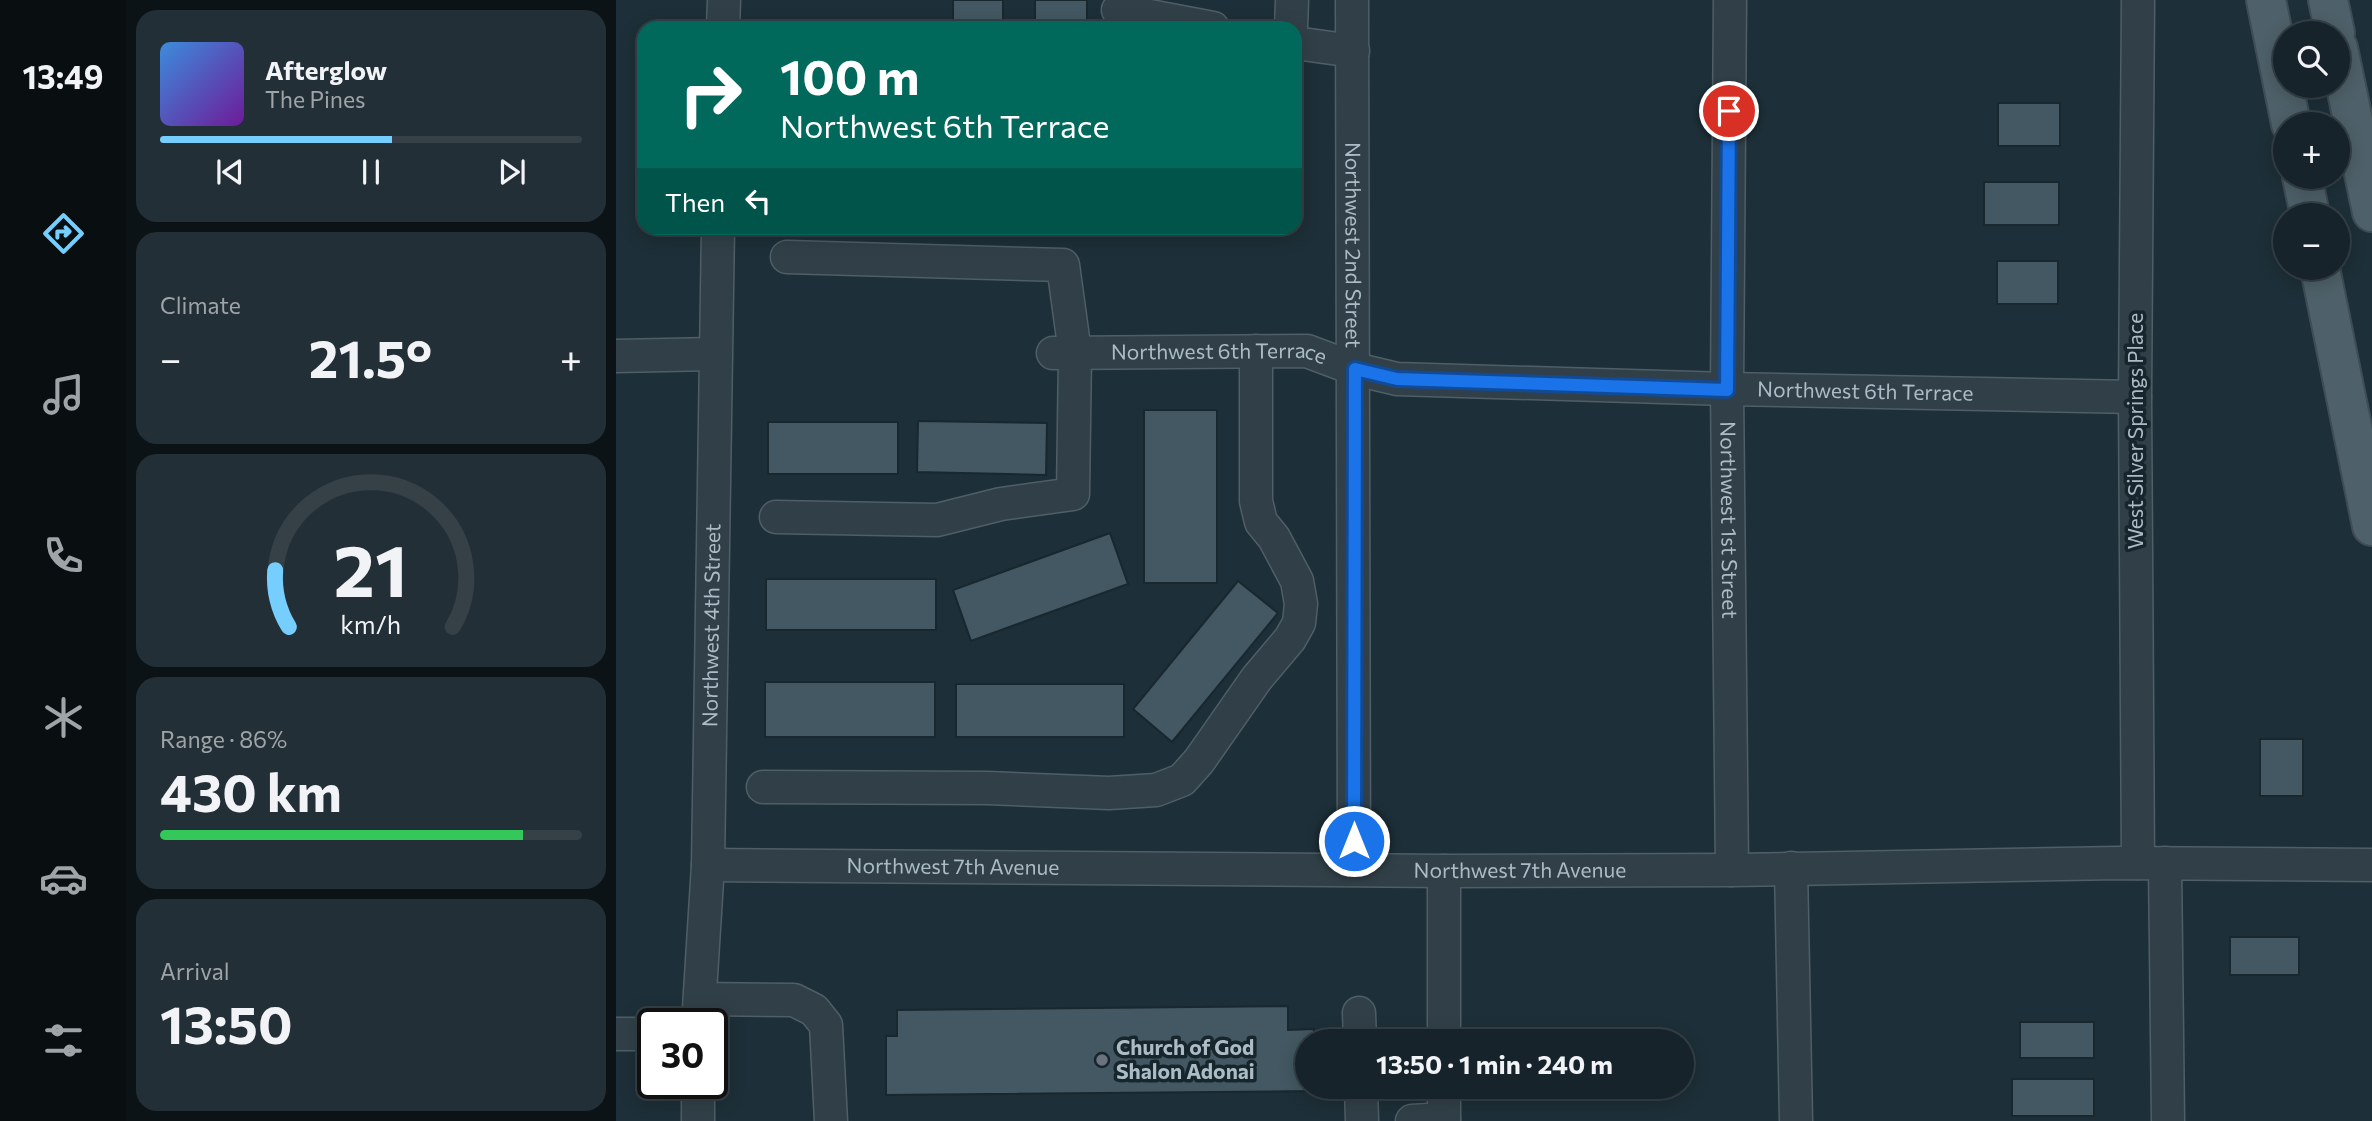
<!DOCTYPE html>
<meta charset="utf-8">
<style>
:root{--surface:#16232a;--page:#232f36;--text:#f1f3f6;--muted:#9ea4a8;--line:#354047;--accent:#76ceff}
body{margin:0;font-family:Commissioner,sans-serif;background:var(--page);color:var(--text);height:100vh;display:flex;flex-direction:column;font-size:26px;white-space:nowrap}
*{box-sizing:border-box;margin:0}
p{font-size:23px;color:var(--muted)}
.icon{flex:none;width:38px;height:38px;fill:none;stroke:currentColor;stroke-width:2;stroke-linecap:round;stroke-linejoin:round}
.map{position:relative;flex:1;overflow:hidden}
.side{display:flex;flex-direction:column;gap:10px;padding:10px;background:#0c1317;width:490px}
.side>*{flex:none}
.guide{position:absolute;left:21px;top:21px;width:665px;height:214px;border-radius:21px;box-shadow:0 4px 18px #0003,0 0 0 2px var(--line);background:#00695c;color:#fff;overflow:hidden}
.fabs{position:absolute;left:1657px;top:21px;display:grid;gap:14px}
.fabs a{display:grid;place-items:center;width:77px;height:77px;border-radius:50%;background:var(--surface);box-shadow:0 4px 18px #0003,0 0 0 2px var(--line);font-size:35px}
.speed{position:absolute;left:21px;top:1008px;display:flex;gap:14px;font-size:35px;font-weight:700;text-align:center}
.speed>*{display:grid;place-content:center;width:91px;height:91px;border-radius:50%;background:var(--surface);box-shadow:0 4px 18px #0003,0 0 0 2px var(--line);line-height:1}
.speed .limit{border:4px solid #111;border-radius:10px;background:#fff;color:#111}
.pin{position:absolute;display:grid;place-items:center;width:60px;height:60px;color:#fff;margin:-30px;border:4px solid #fff;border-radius:50%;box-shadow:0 2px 7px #0007}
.me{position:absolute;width:77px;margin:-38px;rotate:0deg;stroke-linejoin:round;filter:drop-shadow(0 0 5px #0008)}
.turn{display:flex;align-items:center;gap:24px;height:147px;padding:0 28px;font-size:32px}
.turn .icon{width:91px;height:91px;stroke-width:2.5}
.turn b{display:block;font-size:49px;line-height:60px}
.then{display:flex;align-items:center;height:66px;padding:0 28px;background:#0003;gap:14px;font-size:26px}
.big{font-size:52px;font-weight:700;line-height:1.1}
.side .widget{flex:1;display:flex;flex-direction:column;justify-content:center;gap:10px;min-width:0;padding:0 24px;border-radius:21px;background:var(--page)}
.side .dial{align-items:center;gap:0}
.dial svg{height:182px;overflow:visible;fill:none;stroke:var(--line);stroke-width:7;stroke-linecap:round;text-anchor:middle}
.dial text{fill:var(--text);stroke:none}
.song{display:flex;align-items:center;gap:21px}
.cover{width:84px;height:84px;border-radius:10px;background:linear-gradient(135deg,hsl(210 70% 55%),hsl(280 70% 35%))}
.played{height:7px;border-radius:4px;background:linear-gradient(90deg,var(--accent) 55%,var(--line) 55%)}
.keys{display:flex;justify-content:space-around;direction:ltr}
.heat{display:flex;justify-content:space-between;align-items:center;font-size:38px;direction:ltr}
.charge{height:10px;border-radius:5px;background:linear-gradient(90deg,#34c759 86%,var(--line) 0)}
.trip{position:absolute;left:679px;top:1029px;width:399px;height:70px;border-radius:35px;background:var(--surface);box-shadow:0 4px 18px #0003,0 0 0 2px var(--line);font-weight:700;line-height:70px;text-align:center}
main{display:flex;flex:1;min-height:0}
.tabs{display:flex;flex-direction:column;width:126px;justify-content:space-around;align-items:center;background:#090e11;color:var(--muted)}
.tabs .icon{width:49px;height:49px}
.tabs .on{color:var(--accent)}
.tabs b{font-size:32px;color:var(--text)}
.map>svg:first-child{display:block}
.building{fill:#435862;stroke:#19272f;stroke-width:2}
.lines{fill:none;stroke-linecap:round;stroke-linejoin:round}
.minor-casing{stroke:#4f5e67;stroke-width:35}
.major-casing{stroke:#3e4c55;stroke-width:42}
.minor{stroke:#314048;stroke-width:32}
.major{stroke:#4e6069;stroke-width:38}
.route-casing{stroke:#114b97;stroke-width:18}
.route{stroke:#1a73e8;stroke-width:12}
.worship-dot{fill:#6b7280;stroke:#17252c;stroke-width:2.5}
.labels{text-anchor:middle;stroke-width:7;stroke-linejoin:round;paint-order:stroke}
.street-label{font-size:21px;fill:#abbcc6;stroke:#17252c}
.poi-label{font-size:21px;font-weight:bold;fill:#abbcc6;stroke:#17252c;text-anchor:start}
</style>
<main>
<nav class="tabs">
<b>13:49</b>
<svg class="icon on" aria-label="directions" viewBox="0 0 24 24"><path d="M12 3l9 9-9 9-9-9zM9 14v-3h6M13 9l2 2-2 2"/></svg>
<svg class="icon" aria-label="music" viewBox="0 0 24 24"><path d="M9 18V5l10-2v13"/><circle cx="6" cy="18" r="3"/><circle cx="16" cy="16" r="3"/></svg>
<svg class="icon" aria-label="phone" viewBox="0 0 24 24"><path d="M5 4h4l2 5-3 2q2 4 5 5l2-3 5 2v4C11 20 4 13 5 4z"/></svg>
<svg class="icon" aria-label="climate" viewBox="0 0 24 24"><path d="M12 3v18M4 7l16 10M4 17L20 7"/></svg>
<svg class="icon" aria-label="car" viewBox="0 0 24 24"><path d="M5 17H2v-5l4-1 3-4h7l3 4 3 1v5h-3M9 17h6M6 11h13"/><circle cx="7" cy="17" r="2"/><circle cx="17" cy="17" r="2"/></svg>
<svg class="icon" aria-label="filters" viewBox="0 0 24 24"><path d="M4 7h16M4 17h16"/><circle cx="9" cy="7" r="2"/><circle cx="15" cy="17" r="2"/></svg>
</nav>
<section class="side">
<div class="widget">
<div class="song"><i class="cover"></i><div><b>Afterglow</b><p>The Pines</p></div></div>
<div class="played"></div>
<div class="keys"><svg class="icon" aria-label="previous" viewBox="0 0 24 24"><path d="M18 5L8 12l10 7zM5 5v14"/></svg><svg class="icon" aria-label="pause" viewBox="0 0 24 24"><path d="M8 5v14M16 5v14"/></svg><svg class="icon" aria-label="next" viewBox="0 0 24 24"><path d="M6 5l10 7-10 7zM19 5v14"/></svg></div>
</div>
<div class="widget"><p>Climate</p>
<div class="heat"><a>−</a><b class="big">21.5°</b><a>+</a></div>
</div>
<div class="widget dial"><svg viewBox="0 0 100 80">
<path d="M14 69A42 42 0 1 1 86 69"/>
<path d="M14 69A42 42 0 0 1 8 44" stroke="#76ceff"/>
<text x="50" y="56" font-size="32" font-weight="700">21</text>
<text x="50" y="72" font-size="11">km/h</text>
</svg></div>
<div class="widget"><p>Range · 86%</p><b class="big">430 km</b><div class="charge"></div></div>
<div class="widget"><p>Arrival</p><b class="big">13:50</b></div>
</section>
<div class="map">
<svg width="1756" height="1121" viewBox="0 0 1756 1121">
<rect width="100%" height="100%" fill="#1d2f38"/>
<g class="building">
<rect x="337" y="0" width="50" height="28"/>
<rect x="419" y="0" width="52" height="28"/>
<rect x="1382" y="103" width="62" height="43"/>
<rect x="1368" y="182" width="75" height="43"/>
<rect x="1381" y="261" width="61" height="43"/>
<rect x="528" y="410" width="73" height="173"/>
<path d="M302,421l129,2 -1,52 -129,-3z"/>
<rect x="152" y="422" width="130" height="52"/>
<path d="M494,533l18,51 -157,57 -18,-51z"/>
<rect x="150" y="579" width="170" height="51"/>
<path d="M622,581l40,32 -106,129 -39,-33z"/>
<rect x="149" y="682" width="170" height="55"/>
<rect x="340" y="684" width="168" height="53"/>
<rect x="1644" y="739" width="43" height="57"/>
<rect x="1614" y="937" width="69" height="38"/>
<path d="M672,1006v24l26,-1v12h-7v46h8v4l-429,4v-59h11v-26z"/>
<rect x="1404" y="1022" width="74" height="36"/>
<rect x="1396" y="1079" width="82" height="37"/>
</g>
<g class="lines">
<g class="minor-casing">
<g id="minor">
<path id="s1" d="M736,0l2,869"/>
<path id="s2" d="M1114,0l-3,389 5,481"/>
<path d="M502,10l95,18"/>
<path d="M107,28l1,-28"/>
<path d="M675,28l1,-28"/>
<path d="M679,43l58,8"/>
<path id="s3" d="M437,353l254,-2 48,18 42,10 330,10 408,8"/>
<path d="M0,356l99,-2"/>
<path d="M160,517l161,3 64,-16 72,-10 2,-141 -12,-88 -276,-8"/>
<path d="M147,787l225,1 121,5 47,-3 26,-10 17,-19 58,-83 33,-39 9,-16 2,-19 -4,-23 -23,-43 -13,-16 -5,-21v-150"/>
<path d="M1522,863l-3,-466 3,-397"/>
<path d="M1549,863l3,258"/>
<path id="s4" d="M92,865l736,6 288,-1 386,-7 254,2"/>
<path d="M1175,868l5,253"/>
<path d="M828,871v170"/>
<path d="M84,999l94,1 20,10 12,15 5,96"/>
<path d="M743,1013l1,28"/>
<path id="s5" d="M82,1024l10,-159 10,-637"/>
<path d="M0,1034h37"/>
<path d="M82,1083v38"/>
<path d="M745,1087l1,34"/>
<path d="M828,1087v34"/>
<path d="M796,1121l32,-2"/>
</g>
</g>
<g class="major-casing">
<g id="major">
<path d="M1650,0l25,124"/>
<path d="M1712,0l7,33"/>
<path d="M1722,48l34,164"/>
<path d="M1686,177l8,38"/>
<path d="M1704,268l52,258"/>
</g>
</g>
<use href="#minor" class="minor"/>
<use href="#major" class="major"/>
</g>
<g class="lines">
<g class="route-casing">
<path id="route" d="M738,841l1,-472 42,10 330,11 2,-279"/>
</g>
<use href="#route" class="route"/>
</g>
<circle class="worship-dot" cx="486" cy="1060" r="7"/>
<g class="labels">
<g class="street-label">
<text dy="7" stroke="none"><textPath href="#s1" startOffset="245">Northwest 2nd Street</textPath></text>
<text dy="7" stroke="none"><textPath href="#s3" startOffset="166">Northwest 6th Terrace</textPath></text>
<text dy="7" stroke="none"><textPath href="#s3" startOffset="817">Northwest 6th Terrace</textPath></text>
<text transform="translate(1520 431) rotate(-90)" y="7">West Silver Springs Place</text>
<text dy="7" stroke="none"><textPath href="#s2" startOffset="520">Northwest 1st Street</textPath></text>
<text dy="7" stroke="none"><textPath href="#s5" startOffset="399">Northwest 4th Street</textPath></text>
<text dy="7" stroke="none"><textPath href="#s4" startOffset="245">Northwest 7th Avenue</textPath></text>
<text dy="7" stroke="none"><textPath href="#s4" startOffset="812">Northwest 7th Avenue</textPath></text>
</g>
<g class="poi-label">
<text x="500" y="1055">Church of God<tspan x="500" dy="24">Shalon Adonai</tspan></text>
</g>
</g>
</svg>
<div class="fabs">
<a><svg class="icon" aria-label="search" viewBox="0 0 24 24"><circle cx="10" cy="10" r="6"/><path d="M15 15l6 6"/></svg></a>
<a>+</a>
<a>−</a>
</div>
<div class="speed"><div class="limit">30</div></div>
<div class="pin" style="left:1113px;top:111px;background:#d93025"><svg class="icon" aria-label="arrive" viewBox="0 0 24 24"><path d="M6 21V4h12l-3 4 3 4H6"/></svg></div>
<svg class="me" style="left:738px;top:841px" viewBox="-20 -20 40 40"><circle r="17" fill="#1a73e8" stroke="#fff" stroke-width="3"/><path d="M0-11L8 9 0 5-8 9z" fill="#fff"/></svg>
<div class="trip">13:50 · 1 min · 240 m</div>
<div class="guide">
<div class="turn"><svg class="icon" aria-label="right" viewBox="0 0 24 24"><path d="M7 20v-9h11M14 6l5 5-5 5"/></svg><div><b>100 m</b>Northwest 6th Terrace</div></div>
<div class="then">Then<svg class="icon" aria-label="left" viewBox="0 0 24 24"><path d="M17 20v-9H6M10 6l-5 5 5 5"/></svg></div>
</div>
</div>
</main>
